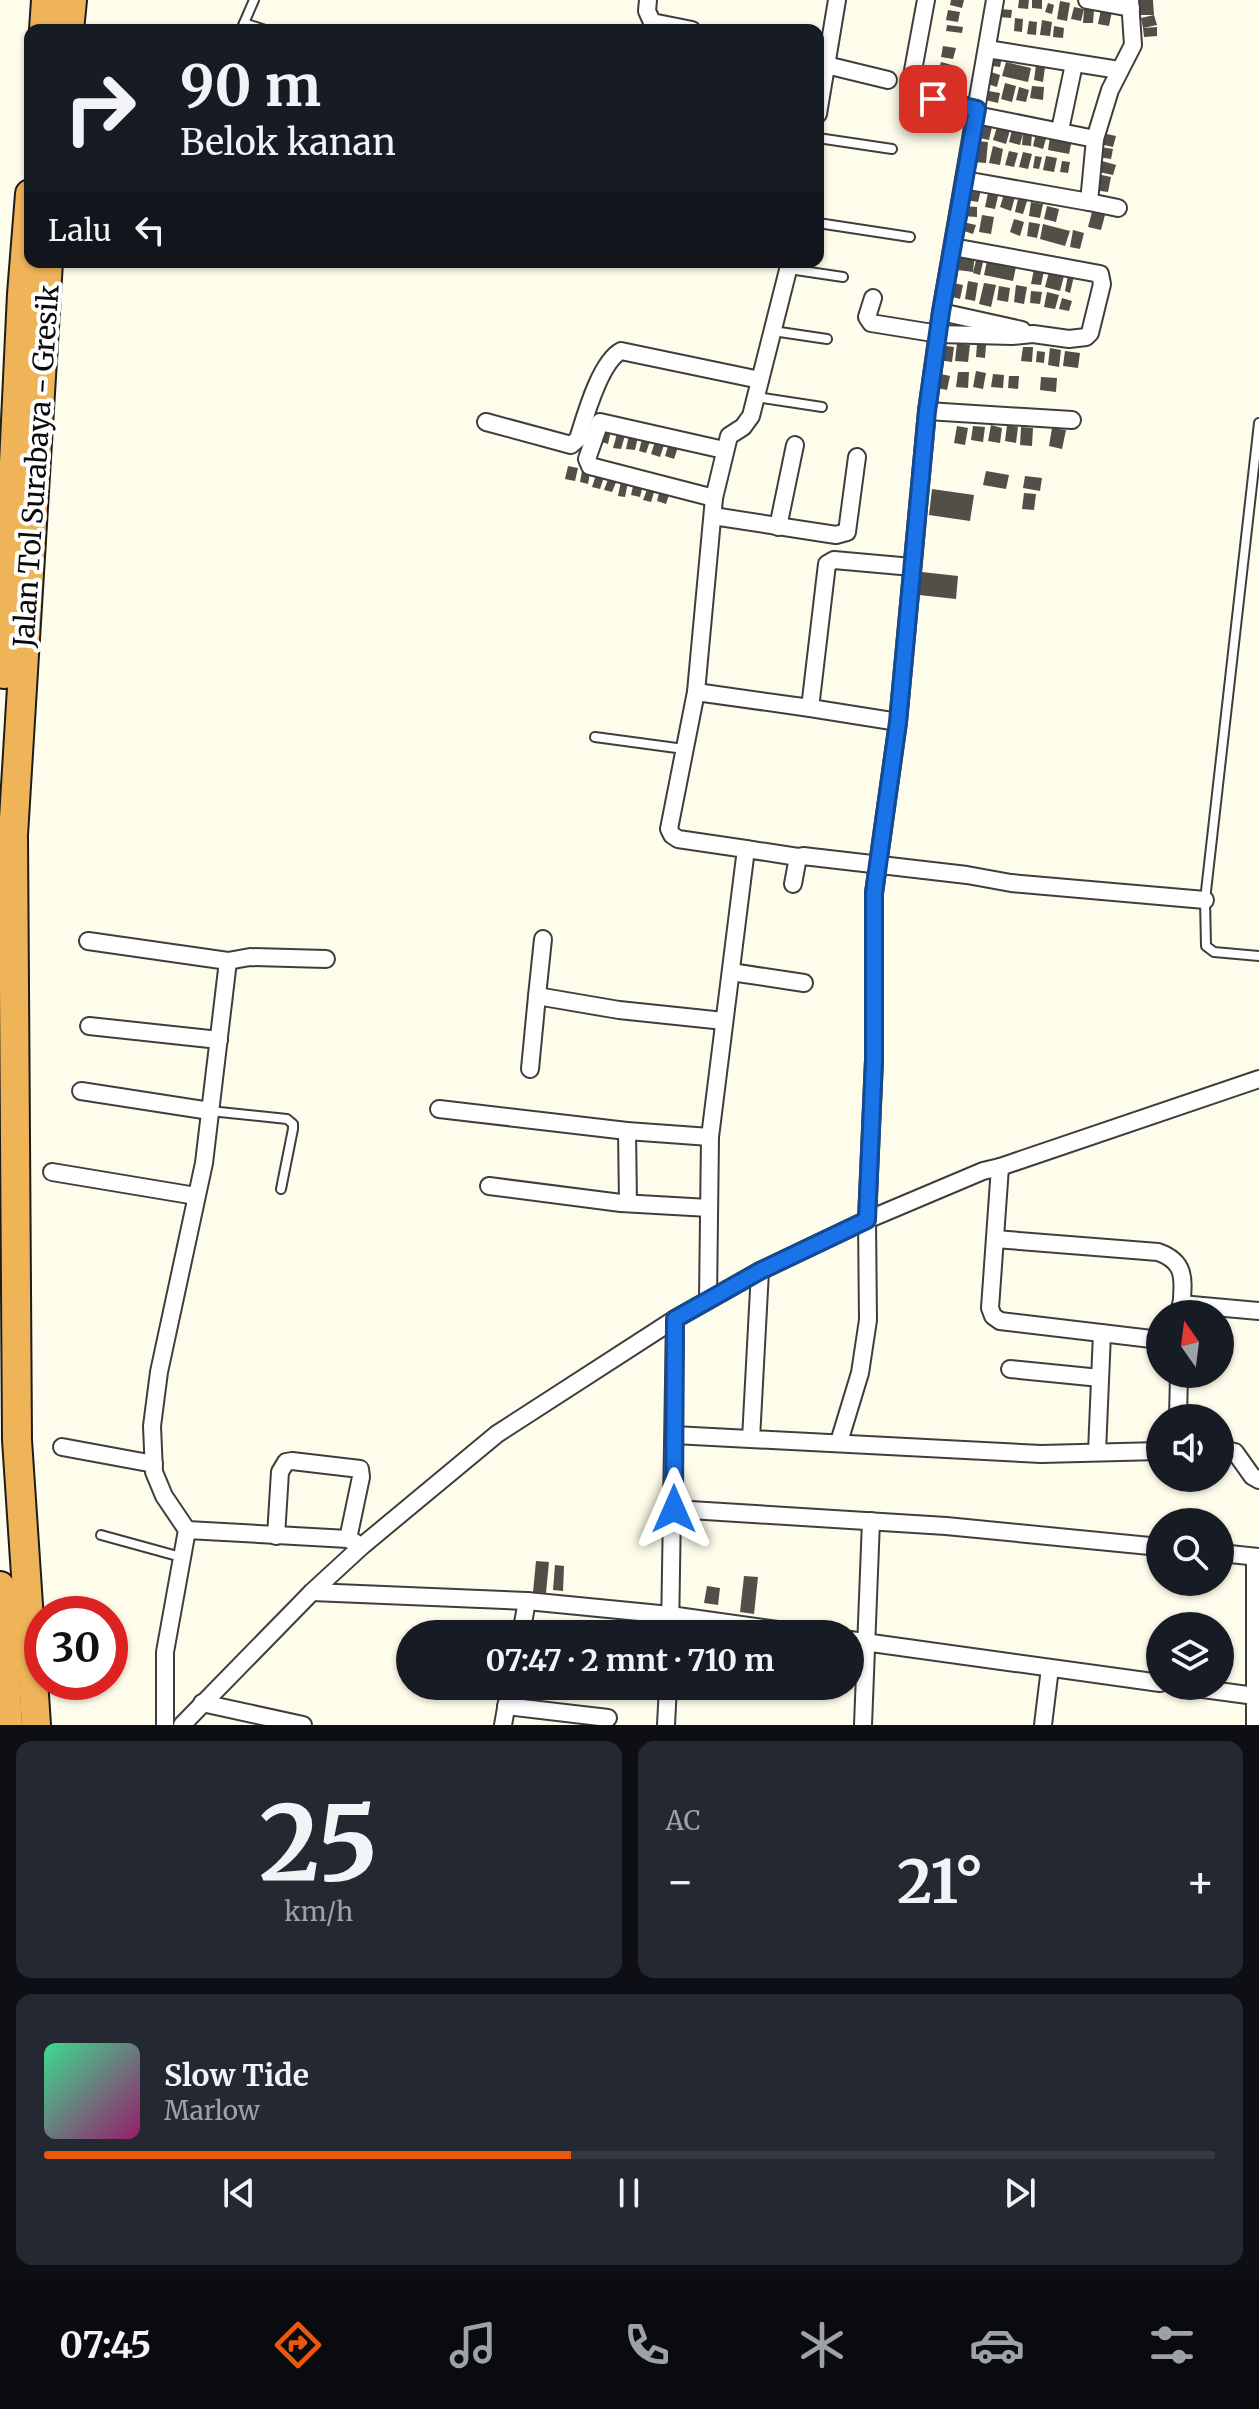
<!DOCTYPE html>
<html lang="id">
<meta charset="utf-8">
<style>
:root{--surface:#171b24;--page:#242831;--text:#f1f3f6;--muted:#9ea1a6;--line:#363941;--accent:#ea580c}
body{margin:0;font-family:Merriweather,serif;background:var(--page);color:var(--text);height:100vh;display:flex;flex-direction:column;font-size:30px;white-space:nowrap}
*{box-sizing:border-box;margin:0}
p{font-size:26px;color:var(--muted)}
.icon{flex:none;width:44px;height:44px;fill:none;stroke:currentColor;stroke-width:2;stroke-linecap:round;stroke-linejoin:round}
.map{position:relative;height:1725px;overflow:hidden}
.side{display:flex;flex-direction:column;gap:16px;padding:16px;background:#0d0f14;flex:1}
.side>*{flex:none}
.guide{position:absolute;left:24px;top:24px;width:800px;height:244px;border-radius:16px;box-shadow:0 2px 6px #0004;background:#171b24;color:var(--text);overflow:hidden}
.needle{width:52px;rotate:346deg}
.tools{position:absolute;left:1146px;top:1300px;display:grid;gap:16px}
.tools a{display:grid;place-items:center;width:88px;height:88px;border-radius:50%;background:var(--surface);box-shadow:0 2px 6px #0004;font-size:40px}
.speed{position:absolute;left:24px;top:1596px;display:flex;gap:16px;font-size:40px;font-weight:700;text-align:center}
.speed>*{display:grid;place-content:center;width:104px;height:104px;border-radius:50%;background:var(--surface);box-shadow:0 2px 6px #0004;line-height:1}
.speed .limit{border:12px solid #d22;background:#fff;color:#111}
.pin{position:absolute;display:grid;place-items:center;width:68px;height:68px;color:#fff;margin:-34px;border-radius:16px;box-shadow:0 4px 12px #0006}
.me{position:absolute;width:88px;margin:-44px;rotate:0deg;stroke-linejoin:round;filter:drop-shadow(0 0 6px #0008)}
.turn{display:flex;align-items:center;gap:28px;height:168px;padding:0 24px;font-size:36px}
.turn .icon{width:104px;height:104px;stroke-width:2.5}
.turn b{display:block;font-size:56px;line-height:68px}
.then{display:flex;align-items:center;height:76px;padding:0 24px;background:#0003;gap:16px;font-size:30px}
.big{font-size:60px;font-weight:700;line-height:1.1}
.side .widget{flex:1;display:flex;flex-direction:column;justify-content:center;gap:12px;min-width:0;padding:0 28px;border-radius:16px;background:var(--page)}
.side .dial{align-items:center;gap:0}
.dial b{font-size:104px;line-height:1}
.song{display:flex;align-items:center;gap:24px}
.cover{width:96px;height:96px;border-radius:12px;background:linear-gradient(135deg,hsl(150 70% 55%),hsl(320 70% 35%))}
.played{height:8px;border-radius:4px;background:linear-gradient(90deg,var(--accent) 45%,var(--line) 45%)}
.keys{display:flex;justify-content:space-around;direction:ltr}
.heat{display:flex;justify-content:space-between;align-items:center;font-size:44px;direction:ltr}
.side .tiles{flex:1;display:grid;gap:16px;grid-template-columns:1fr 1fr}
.widget:last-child{grid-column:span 2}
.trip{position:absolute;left:396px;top:1620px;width:468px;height:80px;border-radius:40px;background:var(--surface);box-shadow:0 2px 6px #0004;font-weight:700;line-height:80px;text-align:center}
.tab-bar{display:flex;height:128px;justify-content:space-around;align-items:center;background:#090b0e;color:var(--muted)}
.tab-bar .icon{width:56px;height:56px}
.tab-bar .current{color:var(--accent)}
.tab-bar b{font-size:36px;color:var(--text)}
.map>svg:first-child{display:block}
.building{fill:#544e48}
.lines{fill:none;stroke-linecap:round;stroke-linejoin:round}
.lane-casing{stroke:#3e3e3e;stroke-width:12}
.street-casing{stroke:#3e3e3e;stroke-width:20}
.highway-casing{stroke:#1c1c1c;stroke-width:32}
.lane{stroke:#fff;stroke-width:8}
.street{stroke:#fff;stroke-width:16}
.highway{stroke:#efb458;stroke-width:28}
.route-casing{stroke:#114b97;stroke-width:20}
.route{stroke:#1a73e8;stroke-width:14}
.labels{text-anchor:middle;stroke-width:8;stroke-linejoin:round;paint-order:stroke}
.street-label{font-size:28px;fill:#0b0b0b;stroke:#fff}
</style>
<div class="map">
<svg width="1259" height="1725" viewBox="0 0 1259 1725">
<rect width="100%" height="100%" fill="#fefdeb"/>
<g class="building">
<path d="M951,0h13l-2,8 -12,-3z"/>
<path d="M1019,0h10l-1,9 -10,-1z"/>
<path d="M1032,0h10v9l-10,-1z"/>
<path d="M1139,0h14l1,15h-15z"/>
<path d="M1060,1l10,2 -3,18 -10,-2z"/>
<path d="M1048,3l6,2 -2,9 -7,-2z"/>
<path d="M1074,7l10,2 -3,12 -10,-2z"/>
<path d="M1000,9l12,1 -1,8 -12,-1z"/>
<path d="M1084,9l10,1 -1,13h-10z"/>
<path d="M1101,9l11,2 -3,15 -11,-2z"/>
<path d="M948,10l12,2 -2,10 -12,-2z"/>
<path d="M1154,15l3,10 -14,3 -2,-10z"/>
<path d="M1015,18l8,1 -1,13 -8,-1z"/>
<path d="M1042,20l10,2 -2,14 -10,-1z"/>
<path d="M1029,21l8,1 -1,13 -9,-1z"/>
<path d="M947,25l16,2 -1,6 -16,-2z"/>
<path d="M1054,26l10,2 -1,10 -10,-1z"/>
<path d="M1157,27v9l-13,1 -1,-9z"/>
<path d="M943,46l13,2 -3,11 -12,-2z"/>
<path d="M988,55l14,2 -2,10 -14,-2z"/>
<path d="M941,62l11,3 -2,10 -12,-3z"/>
<path d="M1006,62l25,6 -3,14 -26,-6z"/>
<path d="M1036,65l9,2 -2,15 -9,-2z"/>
<path d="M988,71l12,4 -3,12 -13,-4z"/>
<path d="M935,76l16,4 -3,10 -15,-4z"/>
<path d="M1005,83l11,3 -4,16 -11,-3z"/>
<path d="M1032,86l12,1 -1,13 -13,-2z"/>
<path d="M1019,87l10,3 -3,12 -10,-2z"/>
<path d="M983,90l17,3 -2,10 -17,-4z"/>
<path d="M977,124l15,3 -3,13 -14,-3z"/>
<path d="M997,127l13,3 -4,14 -13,-4z"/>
<path d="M1012,130l11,3 -3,12 -11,-3z"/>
<path d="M1023,133l9,1 -1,12 -9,-1z"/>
<path d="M1036,133l11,2 -4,14 -10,-3z"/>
<path d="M1102,133l14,3 -3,11 -13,-3z"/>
<path d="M1050,137l22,3 -3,14 -21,-4z"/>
<path d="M976,141l12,1 -2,21 -12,-1z"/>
<path d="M993,146l10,3 -3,16 -11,-2z"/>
<path d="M1100,147l13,2 -2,10 -13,-2z"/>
<path d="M1009,151l9,2 -4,14 -9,-2z"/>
<path d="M1023,152l9,2 -4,15 -9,-2z"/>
<path d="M1035,156l7,1 -3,12 -6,-1z"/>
<path d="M1046,156l11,2 -3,14 -11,-2z"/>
<path d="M1062,161l8,1 -2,11 -8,-1z"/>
<path d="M1102,161l14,4 -3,10 -14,-3z"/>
<path d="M1097,174l14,3 -3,15 -14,-2z"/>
<path d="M969,187l12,3 -3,12 -12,-2z"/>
<path d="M988,193l10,3 -3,13 -10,-2z"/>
<path d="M1004,194l11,3 -4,14 -11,-4z"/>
<path d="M1018,199l9,2 -4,13 -8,-2z"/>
<path d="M1031,202l12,2 -3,14 -11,-2z"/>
<path d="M962,206l15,1v10l-16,-1z"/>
<path d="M1047,206l12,3 -3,13 -12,-3z"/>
<path d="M1092,212l13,3 -4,15 -13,-3z"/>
<path d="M982,215l12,2 -3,17 -12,-2z"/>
<path d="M1014,219l10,3 -4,14 -10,-4z"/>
<path d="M963,222l13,3 -3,9 -12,-4z"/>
<path d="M1029,222l11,2 -3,14 -10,-2z"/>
<path d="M1043,224l27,7 -5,15 -25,-7z"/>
<path d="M1073,230l11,3 -4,16 -10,-2z"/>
<path d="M952,251l23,3 -2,18 -23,-3z"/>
<path d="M976,260l7,2 -3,13 -7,-2z"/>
<path d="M987,261l29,6 -3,14 -29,-6z"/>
<path d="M1034,269l10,2 -3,14 -10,-1z"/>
<path d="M1049,272l15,4 -4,15 -15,-4z"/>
<path d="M1068,275l6,1 -4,17 -5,-2z"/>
<path d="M968,281l10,2 -3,18 -10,-2z"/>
<path d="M948,282l15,3 -3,14 -15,-4z"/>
<path d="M984,283l12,2 -5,22 -12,-3z"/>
<path d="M1016,285l11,2 -3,17 -10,-2z"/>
<path d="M999,286l11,2 -2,14 -11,-2z"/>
<path d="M1031,291l11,1 -2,12 -10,-1z"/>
<path d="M1047,292l12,3 -4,14 -11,-2z"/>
<path d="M1062,298l10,3 -3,10 -10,-2z"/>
<path d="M957,343l13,2 -2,17 -13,-1z"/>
<path d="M977,344l9,1 -1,13 -9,-1z"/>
<path d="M940,345l14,2 -2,15 -14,-2z"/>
<path d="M1023,347h10l-1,15 -11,-1z"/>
<path d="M1050,348l11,2 -2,17 -11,-2z"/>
<path d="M1037,351l8,1 -1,11 -8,-1z"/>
<path d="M1065,351l15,2 -2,15 -15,-2z"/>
<path d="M976,371l10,2 -3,16 -10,-2z"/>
<path d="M958,372h11l-1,16 -12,-1z"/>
<path d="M941,374l9,2 -3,14 -9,-2z"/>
<path d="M993,374l11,1 -1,13 -12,-1z"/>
<path d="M1009,376h10l-1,13 -10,-1z"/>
<path d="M1041,377l16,1 -1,14 -16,-2z"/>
<path d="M991,425l11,3 -2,15 -12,-2z"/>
<path d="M1007,425l11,2 -2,16 -11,-2z"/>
<path d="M957,426l11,2 -3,17 -11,-2z"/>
<path d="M973,426l12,1 -2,15 -12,-2z"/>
<path d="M1021,427l12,1 -1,18 -12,-1z"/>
<path d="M1052,428l14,2 -4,19 -13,-3z"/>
<path d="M602,429l9,2 -3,13 -9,-3z"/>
<path d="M618,430l8,2 -5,17 -8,-1z"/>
<path d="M629,435l9,2 -3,13 -9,-1z"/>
<path d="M642,439l8,2 -4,12 -7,-2z"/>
<path d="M656,439l9,3 -5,15 -9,-3z"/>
<path d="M669,443l9,4 -4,12 -9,-3z"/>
<path d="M568,466l10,2 -3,13 -10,-2z"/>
<path d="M582,471l8,2 -2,11 -8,-2z"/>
<path d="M986,471l23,4 -3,14 -23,-4z"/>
<path d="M596,475l8,2 -4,12 -8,-2z"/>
<path d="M1025,476l17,2 -2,13 -17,-3z"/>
<path d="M609,477l8,3 -5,12 -8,-2z"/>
<path d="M621,481l7,1 -3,15 -7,-1z"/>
<path d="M634,482l9,3 -3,12 -9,-2z"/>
<path d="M648,487l7,2 -4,13 -8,-2z"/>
<path d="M660,489l10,3 -4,12 -9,-3z"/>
<path d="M932,489l42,6 -4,26 -41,-6z"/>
<path d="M1024,493l12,1 -2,16 -12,-1z"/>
<path d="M922,572l36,4 -2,23 -37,-4z"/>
<path d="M536,1561l13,1 -3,31 -13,-1z"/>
<path d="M555,1565l9,1 -1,25 -10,-1z"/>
<path d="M744,1576l14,1 -4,37 -14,-2z"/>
<path d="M707,1586l13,2 -2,17 -14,-2z"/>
</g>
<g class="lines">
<g class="lane-casing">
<g id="lane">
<path d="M244,23l21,7"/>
<path d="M241,30l13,-30"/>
<path d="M818,138l74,11"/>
<path d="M818,223l92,14"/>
<path d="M789,269l54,8"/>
<path d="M773,331l54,8"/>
<path d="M756,397l66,10"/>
<path d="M1259,423l-54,477 1,46 8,6 45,4"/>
<path d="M595,737l89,12"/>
<path d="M210,1111l77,8 6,5v5l-12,60"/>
<path d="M101,1535l80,22"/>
</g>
</g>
<g class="street-casing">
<g id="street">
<path d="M648,0l-1,11 5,11 40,8"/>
<path d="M926,0l-17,92 68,17"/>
<path d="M1087,0l44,8"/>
<path d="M987,49l132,21"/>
<path d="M818,63l70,17"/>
<path d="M818,114l19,-114"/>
<path d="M976,115l119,24 -6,63 29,6"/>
<path d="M1060,130l14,-66"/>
<path d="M1095,139l15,-49 23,-45 -3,-45"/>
<path d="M964,180l125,22"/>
<path d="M873,298l-6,19 4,6 68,11 73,2 21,-2 36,5 17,-2 4,-4 12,-49 -2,-10 -147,-27"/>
<path d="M941,312l81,18"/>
<path d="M927,411l145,9"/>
<path d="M486,422l85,23 7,-6c7,-22 22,-77 43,-88l139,29"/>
<path d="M714,498l15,-62 14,-9 8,-11 39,-154"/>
<path d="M713,516l123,19 11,-3 10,-75"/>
<path d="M778,527l17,-82"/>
<path d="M696,692l114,16 17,-144 7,-4 78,7"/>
<path d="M810,708l88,14"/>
<path d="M746,849l52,8"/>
<path d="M793,884l5,-27 5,-1 164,19 44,8 194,17"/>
<path d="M88,941l140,20 -24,202 -45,209 -7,54 2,46 10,24 23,34 -22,122v73"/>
<path d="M228,961l22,-4 76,2"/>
<path d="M731,972l73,11"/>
<path d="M537,996l6,-57"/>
<path d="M89,1026l130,14"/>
<path d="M530,1069l7,-73 82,14 105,11"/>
<path d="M81,1091l129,20"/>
<path d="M439,1109l188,22 83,6"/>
<path d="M627,1131l1,72"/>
<path d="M1000,1167l-10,141 3,8 7,5 160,19"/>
<path d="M52,1172l144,24"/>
<path d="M489,1186l132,17 88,5"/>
<path d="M995,1239l163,13c32,11 24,33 23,62"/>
<path d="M708,1300l2,-163 36,-288 -68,-10 -6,-4 -3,-6 27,-137 18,-194 -124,-32 -3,-7 13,-37 124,28"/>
<path d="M1181,1304l78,7"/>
<path d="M1010,1369l90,9"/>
<path d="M1178,1418l1,-44"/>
<path d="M674,1435l367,19 119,-3"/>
<path d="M751,1439l9,-168"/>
<path d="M839,1442l21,-69 8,-53 -1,-100 7,-160v-167l24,-171 29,-311 14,-99 54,-312"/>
<path d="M62,1447l92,17"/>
<path d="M1220,1449l15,3 17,24 7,4"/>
<path d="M1097,1452l5,-119"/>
<path d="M674,1509l272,17 214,21"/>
<path d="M187,1530l161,9 8,4"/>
<path d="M276,1536l4,-64 6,-10 6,-1 68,8 1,8 -13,62"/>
<path d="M1220,1553l39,4"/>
<path d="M312,1592l215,9 143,14 137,19"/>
<path d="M521,1634l6,-33"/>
<path d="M670,1634l5,-315"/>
<path d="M850,1640l310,43"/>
<path d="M1181,1686l74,10"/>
<path d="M202,1703l101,22"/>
<path d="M506,1706l102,12"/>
<path d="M182,1725l130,-133 50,-46 135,-112 178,-115 85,-48 107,-51 116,-49 17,-4 259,-88"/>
<path d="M503,1725l7,-39"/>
<path d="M666,1725l2,-39"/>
<path d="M863,1725l8,-204"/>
<path d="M1043,1725l7,-57"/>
<path d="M1255,1725v-168"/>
</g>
</g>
<g class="highway-casing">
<g id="highway">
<path d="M44,30l2,-30"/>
<path d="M69,30l3,-30"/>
<path d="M4,674l18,-380 8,-100"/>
<path d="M0,1586l8,139"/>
<path d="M36,1725l-19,-285 -4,-605 35,-573"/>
</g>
</g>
<use href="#lane" class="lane"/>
<use href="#street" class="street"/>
<use href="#highway" class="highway"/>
</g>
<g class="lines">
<g class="route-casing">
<path id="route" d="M674,1509l1,-190 85,-48 107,-51 7,-160v-167l24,-171 29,-311 14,-99 36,-203 -44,-10"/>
</g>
<use href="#route" class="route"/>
</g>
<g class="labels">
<g class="street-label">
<text transform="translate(36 466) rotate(-86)" y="10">Jalan Tol Surabaya - Gresik</text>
</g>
</g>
</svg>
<div class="tools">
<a><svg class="needle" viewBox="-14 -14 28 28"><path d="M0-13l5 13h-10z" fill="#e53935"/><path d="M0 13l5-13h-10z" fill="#9ea1a6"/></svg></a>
<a><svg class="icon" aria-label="sound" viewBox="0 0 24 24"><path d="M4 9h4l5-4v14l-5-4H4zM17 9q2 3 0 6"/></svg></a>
<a><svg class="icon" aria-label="search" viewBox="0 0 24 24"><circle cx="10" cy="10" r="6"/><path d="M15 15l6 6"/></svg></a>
<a><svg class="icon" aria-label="layers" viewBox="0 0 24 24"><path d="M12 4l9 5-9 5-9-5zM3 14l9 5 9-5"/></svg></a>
</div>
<div class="speed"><div class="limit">30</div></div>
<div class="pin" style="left:933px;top:99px;background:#d93025"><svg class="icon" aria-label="arrive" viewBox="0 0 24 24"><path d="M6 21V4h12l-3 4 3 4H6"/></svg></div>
<svg class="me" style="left:674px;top:1509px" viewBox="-20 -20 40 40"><path d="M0-17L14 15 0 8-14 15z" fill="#1a73e8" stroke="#fff" stroke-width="4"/></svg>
<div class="trip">07:47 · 2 mnt · 710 m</div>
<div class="guide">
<div class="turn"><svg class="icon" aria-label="right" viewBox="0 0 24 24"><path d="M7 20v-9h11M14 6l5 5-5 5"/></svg><div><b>90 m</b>Belok kanan</div></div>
<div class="then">Lalu<svg class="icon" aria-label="left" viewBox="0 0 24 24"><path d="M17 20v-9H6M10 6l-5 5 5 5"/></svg></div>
</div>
</div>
<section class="side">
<div class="tiles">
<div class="widget dial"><b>25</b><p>km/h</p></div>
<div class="widget"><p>AC</p>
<div class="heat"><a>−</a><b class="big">21°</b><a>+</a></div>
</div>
<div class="widget">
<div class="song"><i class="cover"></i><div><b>Slow Tide</b><p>Marlow</p></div></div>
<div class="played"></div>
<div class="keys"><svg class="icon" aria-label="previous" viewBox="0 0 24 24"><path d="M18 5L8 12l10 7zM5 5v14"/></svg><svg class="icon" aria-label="pause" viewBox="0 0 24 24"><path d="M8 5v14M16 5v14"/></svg><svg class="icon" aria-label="next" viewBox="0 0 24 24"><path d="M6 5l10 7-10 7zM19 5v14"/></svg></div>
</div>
</div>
</section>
<nav class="tab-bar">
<b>07:45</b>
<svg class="icon current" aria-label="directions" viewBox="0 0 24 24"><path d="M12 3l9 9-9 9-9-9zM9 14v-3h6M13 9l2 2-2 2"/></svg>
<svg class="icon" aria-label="music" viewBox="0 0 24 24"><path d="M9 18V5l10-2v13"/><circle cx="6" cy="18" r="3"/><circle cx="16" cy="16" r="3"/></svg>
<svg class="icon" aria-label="phone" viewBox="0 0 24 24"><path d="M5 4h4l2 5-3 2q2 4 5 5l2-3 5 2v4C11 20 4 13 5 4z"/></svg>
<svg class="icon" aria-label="climate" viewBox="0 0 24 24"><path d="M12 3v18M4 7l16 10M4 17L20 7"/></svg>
<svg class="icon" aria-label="car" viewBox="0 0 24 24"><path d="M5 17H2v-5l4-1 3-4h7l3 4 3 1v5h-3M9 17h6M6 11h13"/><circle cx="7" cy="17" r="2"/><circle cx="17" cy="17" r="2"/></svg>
<svg class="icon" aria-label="filters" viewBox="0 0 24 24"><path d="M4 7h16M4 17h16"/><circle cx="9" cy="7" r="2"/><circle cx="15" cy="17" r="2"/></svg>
</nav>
